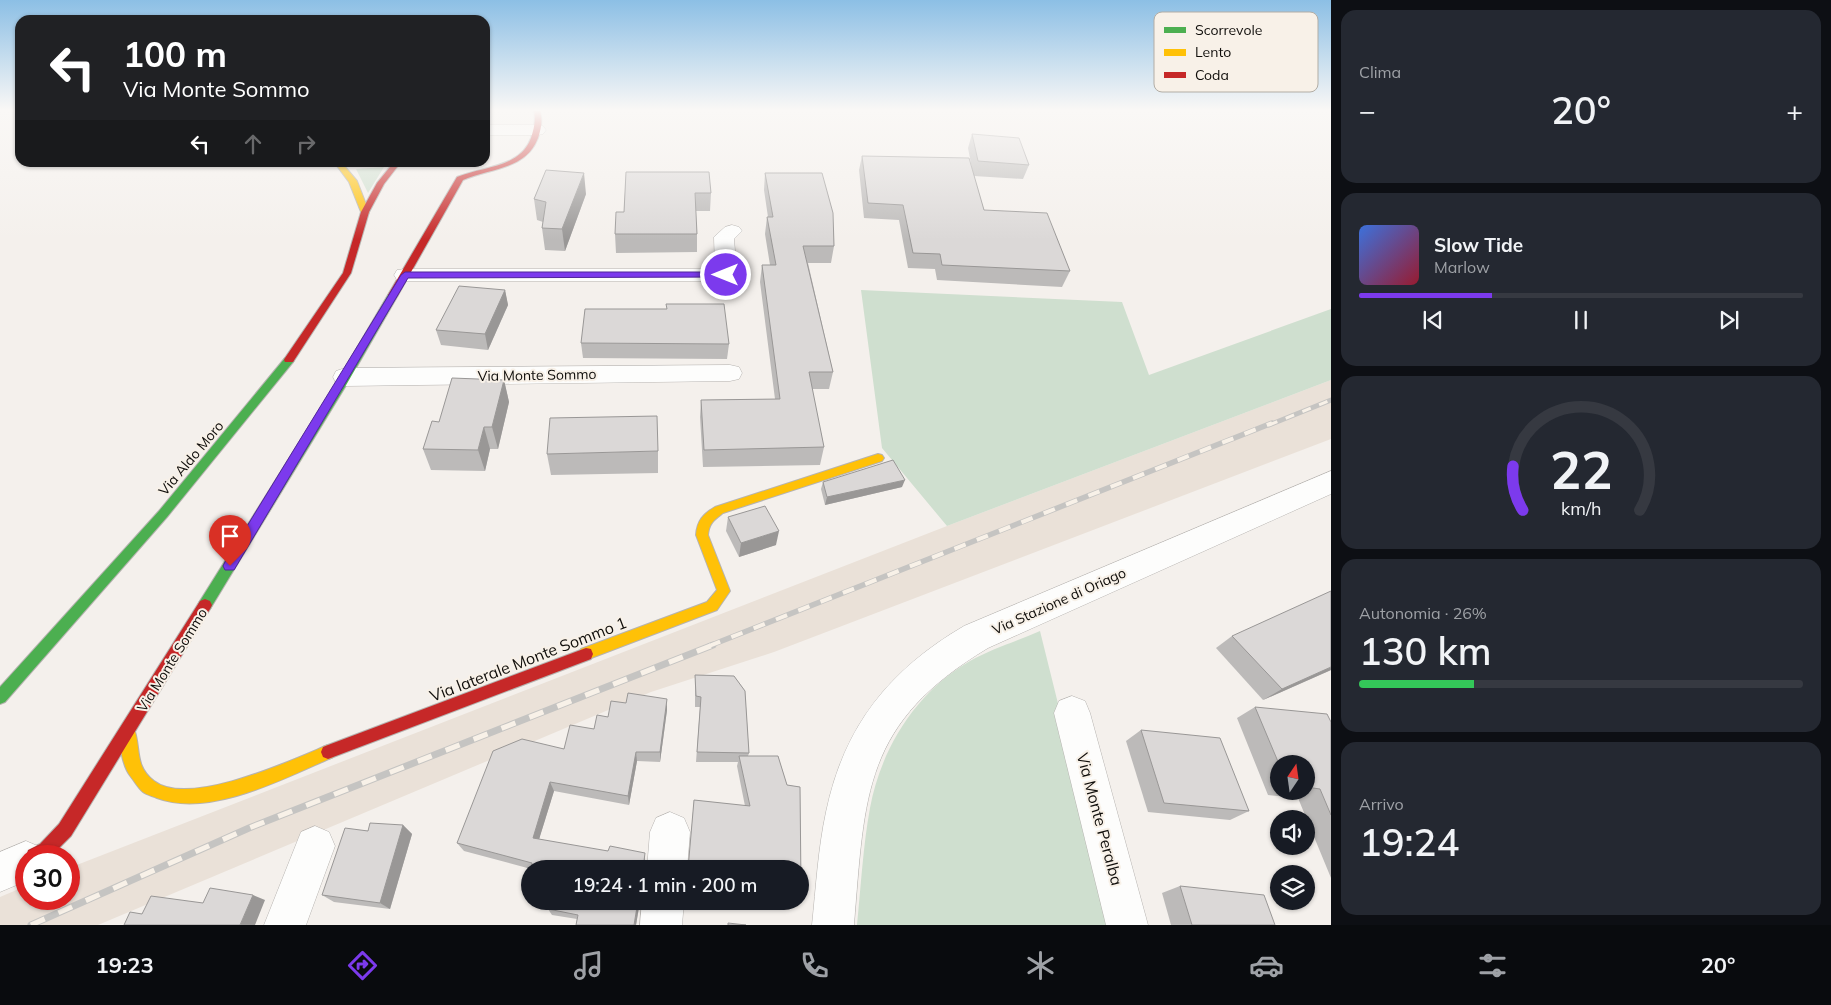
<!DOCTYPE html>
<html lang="it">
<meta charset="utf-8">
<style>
:root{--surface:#171b24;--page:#242831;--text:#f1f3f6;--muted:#9ea1a6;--line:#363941;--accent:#7c3aed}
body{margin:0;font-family:Mulish,sans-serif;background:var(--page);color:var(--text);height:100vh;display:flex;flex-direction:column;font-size:19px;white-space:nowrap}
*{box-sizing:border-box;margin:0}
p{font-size:16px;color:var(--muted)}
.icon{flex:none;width:28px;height:28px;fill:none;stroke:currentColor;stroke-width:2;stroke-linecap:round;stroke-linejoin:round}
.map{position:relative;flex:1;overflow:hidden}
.side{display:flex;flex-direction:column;gap:10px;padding:10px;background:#0d0f14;width:500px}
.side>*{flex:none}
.top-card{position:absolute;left:15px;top:15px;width:475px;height:152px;border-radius:15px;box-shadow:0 1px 4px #0004;background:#202124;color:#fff;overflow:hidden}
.needle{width:32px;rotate:13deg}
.controls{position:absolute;left:1270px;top:755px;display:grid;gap:10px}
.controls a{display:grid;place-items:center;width:45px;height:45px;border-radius:50%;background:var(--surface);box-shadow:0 1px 4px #0004;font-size:25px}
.speed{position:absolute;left:15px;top:845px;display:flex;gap:10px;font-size:25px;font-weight:700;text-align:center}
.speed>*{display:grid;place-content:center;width:65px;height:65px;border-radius:50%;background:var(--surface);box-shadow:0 1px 4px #0004;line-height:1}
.speed .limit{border:8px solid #d22;background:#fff;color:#111}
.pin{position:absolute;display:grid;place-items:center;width:42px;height:42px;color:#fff;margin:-51px -21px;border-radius:50% 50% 50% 0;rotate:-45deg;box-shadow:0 0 5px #0007}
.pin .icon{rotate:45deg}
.me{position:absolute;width:55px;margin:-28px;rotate:270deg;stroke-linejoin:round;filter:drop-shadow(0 0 4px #0008)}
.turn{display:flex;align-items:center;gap:18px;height:105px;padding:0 25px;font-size:22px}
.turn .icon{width:65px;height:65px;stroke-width:2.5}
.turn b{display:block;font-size:35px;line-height:42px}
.lanes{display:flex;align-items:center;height:48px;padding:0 25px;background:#0003;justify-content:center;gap:25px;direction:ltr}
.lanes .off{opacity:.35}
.big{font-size:38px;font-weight:600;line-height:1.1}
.side .widget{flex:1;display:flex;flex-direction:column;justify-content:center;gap:8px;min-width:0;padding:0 18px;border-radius:15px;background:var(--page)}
.side .dial{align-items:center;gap:0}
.dial svg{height:130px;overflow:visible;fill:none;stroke:var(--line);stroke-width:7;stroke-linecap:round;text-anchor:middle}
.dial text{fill:var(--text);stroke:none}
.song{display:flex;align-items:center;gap:15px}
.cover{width:60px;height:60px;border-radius:8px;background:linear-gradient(135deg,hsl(220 70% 55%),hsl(350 70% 35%))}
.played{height:5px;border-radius:2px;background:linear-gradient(90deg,var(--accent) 30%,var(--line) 30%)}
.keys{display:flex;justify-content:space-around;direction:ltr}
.heat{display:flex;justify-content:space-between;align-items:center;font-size:28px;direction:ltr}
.charge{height:8px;border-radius:4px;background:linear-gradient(90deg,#34c759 26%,var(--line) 0)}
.trip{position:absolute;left:521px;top:860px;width:288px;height:50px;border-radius:25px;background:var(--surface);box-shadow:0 1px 4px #0004;font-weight:600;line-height:50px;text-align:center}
.dock{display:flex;height:80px;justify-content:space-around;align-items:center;background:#090b0e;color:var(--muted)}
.dock .icon{width:35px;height:35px}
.dock .active{color:var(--accent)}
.dock b{font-size:22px;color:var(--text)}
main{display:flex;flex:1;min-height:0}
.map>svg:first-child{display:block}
.built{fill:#eae1d8}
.green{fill:#cfdfcf}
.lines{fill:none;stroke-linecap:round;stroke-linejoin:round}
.street-casing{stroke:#b6b3b0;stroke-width:1}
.fast-casing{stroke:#b6b3b0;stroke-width:2}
.slow-casing{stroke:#b6b3b0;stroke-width:2}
.jam-casing{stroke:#b6b3b0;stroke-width:2}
.street{fill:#fdfdfc;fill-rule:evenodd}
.fast{fill:#4caf50;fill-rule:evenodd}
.slow{fill:#ffc107;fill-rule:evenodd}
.jam{fill:#c62828;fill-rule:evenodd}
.rail-far2-casing{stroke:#c5c4c2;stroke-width:5}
.rail-far1-casing{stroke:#c5c4c2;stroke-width:5.5}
.rail-casing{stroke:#c5c4c2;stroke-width:7}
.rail-far2{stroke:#f8f1e8;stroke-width:3;stroke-dasharray:9;stroke-linecap:butt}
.rail-far1{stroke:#f8f1e8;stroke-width:4;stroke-dasharray:12;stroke-linecap:butt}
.rail{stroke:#f8f1e8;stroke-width:5;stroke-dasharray:15;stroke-linecap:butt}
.wall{fill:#bcbab9;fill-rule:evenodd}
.shaded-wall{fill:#999796}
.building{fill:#dbd8d7;stroke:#999796}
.route{fill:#7c3aed;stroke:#51269a}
.labels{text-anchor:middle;stroke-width:4;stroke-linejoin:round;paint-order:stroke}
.street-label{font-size:14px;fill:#0f0d0a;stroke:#f8f1e8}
.near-street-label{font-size:16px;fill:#0f0d0a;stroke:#f8f1e8}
.key{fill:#f8f1e8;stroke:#b2ada5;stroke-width:1}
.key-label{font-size:14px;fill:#0f0d0a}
</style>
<main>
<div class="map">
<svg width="1331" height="925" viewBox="0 0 1331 925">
<rect width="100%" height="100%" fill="#f4f0ec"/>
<path class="built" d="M1331,380v59l-557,213 -123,40 -553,233h-98v-28l26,-11v13h43v-31l878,-342z"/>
<g class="green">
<path d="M384,167l-16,26 -12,-24z"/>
<path d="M861,290l261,12 27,73 182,-66v71l-384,146 -65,-78z"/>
<path d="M1040,631l73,294h-256c4,-39 6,-79 13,-117 11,-60 47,-117 100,-147 21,-12 47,-20 70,-30z"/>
</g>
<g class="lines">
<g class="street-casing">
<g id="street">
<path d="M485,125h52l6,1 3,4 -3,4 -6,1h-52z"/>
<path d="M732,225l7,2 3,4 -8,8 3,36 -3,5 -8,1h-321l-8,-1 -3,-5 3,-5 8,-1h310l-1,-32 11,-10z"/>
<path d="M730,365l9,2 3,6 -3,6 -9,2 -385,5 -9,-3 -3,-6 3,-6 9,-3z"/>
<path d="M1331,471v23l-343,154c-125,75 -123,145 -134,277h-42c4,-38 6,-76 14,-113 18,-86 63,-142 138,-186z"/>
<path d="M1072,696l13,5 5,12 58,212h-42l-52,-212 5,-12z"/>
<path d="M670,812l14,6 6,14 -3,37h-40l3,-37 6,-14z"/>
<path d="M315,826l14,6 6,14 -29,79h-42l37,-93z"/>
<path d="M26,841l14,6 4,9h-18v25l-26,11v-40z"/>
<path d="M642,901h42l-2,24h-42z"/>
</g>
</g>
<g class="fast-casing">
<g id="fast">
<path d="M346,162h34l-3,2h-28z"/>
<path d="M393,292l5,3 -53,92 -135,222 -5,2 -5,-2 -2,-4 2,-4 137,-219 51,-87z"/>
<path d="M289,357l4,1 1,2 -1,2 -126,155 -162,185 -5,2v-17l159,-176 126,-153z"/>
</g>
</g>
<g class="slow-casing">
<g id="slow">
<path d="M334,162h7l16,19 12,31 -1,2 -7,-2 -12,-30z"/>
<path d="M878,454l4,1 2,3 -2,3 -159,52c-9,7 -14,10 -15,22l22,56 -13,19 -131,50 -5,-1 -2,-5 2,-5 126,-47 10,-12 -21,-55c1,-14 7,-21 19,-28z"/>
<path d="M128,724l5,2c9,20 0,39 21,55 35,27 138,-21 174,-36l5,2 2,5 -2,5c-48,21 -123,61 -176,41 -4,-2 -10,-3 -14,-6 -4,-3 -8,-10 -12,-15 -9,-11 -14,-38 -8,-51z"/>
</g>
</g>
<g class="jam-casing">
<g id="jam">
<path d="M534,111h6c3,9 1,18 -2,27 -12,32 -48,30 -75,42l-65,115 -2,2h-6l-2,-2 69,-118c26,-11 63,-9 74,-39 3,-9 5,-18 3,-27z"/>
<path d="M394,162h7l-17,22 -15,28 -18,61 -58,89h-8l-1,-2 1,-2 58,-85 18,-61 16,-29z"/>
<path d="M205,599l5,2 2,4 -2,4 -139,227 -20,20 -25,1 2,-7 12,-6 19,-20 141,-223z"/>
<path d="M586,648l5,1 2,5 -2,5 -263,100 -5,-2 -2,-5 2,-5 5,-2z"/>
</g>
</g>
<use href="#street" class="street"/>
<use href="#fast" class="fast"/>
<use href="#slow" class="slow"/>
<use href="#jam" class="jam"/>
<g class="rail-far2-casing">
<path id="rail-far2" d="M1269,425l62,-25"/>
</g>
<g class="rail-far1-casing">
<path id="rail-far1" d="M709,646l563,-223"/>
</g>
<g class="rail-casing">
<path id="rail" d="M31,925l218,-97 464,-183"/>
</g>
<use href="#rail-far2" class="rail-far2"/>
<use href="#rail-far1" class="rail-far1"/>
<use href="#rail" class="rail"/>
</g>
<g class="wall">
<path d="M972,134l57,31 -6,14 -49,-3 10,34 86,61 -8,16 -125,-7 -2,-11 -27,-1 -9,-48 -35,-2 -5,-48 3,-14 110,13 -4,-21z"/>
<path d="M626,172l85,21 -1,18h-14l1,23v18l-81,1 -1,-19 9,-22z"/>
<path d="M765,173l69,73 -3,17h-23l25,109 -4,17h-17l12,58 -4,18 -117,2 -3,-50 1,-17 74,-1 -15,-117 2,-17h8l-5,-31 2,-17h1l-4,-27z"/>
<path d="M586,194l-21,57 -20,-1 -3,-22 1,-6 -6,-2 -3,-21z"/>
<path d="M505,290l3,15 -20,45 -47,-5 -5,-15z"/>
<path d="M581,343l148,1 -2,15 -144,-1z"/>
<path d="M504,380l5,22 -11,47h-8l-5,22 -54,-1 -8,-21 16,-27z"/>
<path d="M658,451v22l-107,2 -4,-21z"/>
<path d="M823,482l79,5 -77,18 -4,-16z"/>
<path d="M728,517l48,28 -37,12 -13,-26z"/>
<path d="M1232,636l99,34 -68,30 -47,-52z"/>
<path d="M695,675l39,1 11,15 4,62 -1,3h30l9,29 13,2 1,98 -1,1v-17h-112l6,-69 51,6 -8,-40 1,-4h-42l4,-55h-5z"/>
<path d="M1255,707l76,15v156l-33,-80 -30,-3 -31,-77zM1279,764h27v27h-27z"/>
<path d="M667,710l-7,52 -23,-1 -8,44 -75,-14 -15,48 106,22 -114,8 -67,-18 -7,-8 107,-94 30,-20 14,-12z"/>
<path d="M1141,730l108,81 -19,9 -82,-8 -22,-71z"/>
<path d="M403,825l9,9 -22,75 -56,-7 -12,-7 46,-64z"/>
<path d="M1180,886l95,39h-104l-9,-32z"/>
<path d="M640,901l-4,24h-60l1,-6 -25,-4 -4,-6z"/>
</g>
<g class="shaded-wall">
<path d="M584,173l2,21 -21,57 -3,-22z"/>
<path d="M505,290l3,15 -20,45 -3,-16z"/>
<path d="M504,380l5,22 -11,47 -6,-22z"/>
<path d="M484,427l6,22 -5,22 -7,-21z"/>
<path d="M905,480l-3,7 -77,18 2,-8z"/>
<path d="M779,531l-3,14 -37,12 2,-14z"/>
<path d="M1331,667v3l-68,30 19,-11z"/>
<path d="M667,699v11l-7,52v-10z"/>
<path d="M636,752l1,9 -8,44 -1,-9z"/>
<path d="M550,782l4,9 -17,55 -4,-8z"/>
<path d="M403,825l9,9 -22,75 -10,-6z"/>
<path d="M645,853v8l-1,8h-1z"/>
<path d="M253,895l12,5 -10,25h-15z"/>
<path d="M638,901h2l-4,24h-2z"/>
</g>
<g class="building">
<path d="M972,134l47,4 10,27 -51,-4z"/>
<path d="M862,156l107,2 15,52 63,3 23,58 -128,-6 -2,-11 -27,-1 -10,-48 -35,-2z"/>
<path d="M546,170l38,3 -22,56 -20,-1 4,-26 -12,-3z"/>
<path d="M626,172h83l2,21h-16l2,41h-82l1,-22h8z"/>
<path d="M765,173h57l11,40 1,33h-31l30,126h-24l15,75 -120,3 -3,-50 79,-1 -18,-134h14l-9,-48h6z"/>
<path d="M459,286l46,4 -20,44 -49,-4z"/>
<path d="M666,304h58l5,40 -148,-1 4,-34h82z"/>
<path d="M452,378l52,2 -12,47h-8l-6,23 -55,-1 9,-28 7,1z"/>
<path d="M657,416l1,35 -111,3 3,-36z"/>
<path d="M893,460l12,20 -78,17 -4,-15z"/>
<path d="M765,506l14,25 -38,12 -13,-26z"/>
<path d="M1331,591v76l-49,22 -50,-53z"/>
<path d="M695,675l39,1 11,15 4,62 -52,-1 4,-55 -5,-1z"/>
<path d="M628,693l39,6 -7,53h-24l-8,44 -78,-14 -17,56 75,13 2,-5 35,7 -2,16h-112l1,-6 -75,-20 36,-92 29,-12 42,10 6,-24 24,4 3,-14 11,2 3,-16 15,2z"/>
<path d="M1255,707l72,7 4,8v93l-11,-26 -14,-2v-23h-27z"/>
<path d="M1141,730l79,8 29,73 -85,-8z"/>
<path d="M739,756h39l9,29 13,2 1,98h-1v-16h-112l6,-69 56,6z"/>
<path d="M370,823l33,2 -23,78 -58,-8 23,-67 23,3z"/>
<path d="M1180,886l84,9 11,30h-83z"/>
<path d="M210,888l43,7 -13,30h-116l6,-13 12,2 9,-18 52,7z"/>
<path d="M549,901h89l-4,24h-58l2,-10 -30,-6z"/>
<path d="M728,923l18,2h-18z"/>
</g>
<linearGradient id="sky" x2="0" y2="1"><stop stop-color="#8cbfe5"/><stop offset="0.46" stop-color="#faf8f6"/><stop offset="1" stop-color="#faf8f6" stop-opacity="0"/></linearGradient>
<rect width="1331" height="240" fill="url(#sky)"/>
<path class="route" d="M405,272h321l5,3 -5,2 -318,1 -174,292h-9l-2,-4 2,-4 176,-287z"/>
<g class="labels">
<g class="street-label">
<text transform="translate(537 375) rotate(-1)" y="5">Via Monte Sommo</text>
<text transform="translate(191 458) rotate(-50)" y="5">Via Aldo Moro</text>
<text transform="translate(1059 601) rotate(-24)" y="5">Via Stazione di Oriago</text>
<text transform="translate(172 660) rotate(-58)" y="5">Via Monte Sommo</text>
</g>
<g class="near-street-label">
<text transform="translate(528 659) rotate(-21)" y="6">Via laterale Monte Sommo 1</text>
<text transform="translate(1100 819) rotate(75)" y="6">Via Monte Peralba</text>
</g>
</g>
<rect x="1154" y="12" width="164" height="80" rx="8" class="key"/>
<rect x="1164" y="27" width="22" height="6" fill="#4caf50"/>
<rect x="1164" y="49" width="22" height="7" fill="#ffc107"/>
<rect x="1164" y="72" width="22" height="6" fill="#c62828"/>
<g class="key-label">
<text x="1195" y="35">Scorrevole</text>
<text x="1195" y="57">Lento</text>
<text x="1195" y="80">Coda</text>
</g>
</svg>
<div class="controls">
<a><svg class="needle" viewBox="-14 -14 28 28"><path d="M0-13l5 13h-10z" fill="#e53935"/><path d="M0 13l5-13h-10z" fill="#9ea1a6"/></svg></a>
<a><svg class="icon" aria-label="sound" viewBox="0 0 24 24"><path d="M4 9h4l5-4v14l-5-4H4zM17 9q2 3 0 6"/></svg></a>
<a><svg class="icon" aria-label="layers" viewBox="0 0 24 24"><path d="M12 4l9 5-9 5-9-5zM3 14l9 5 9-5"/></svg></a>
</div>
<div class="speed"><div class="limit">30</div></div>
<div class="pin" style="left:230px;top:566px;background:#d93025"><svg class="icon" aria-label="arrive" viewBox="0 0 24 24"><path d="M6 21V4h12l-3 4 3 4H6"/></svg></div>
<svg class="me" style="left:726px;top:275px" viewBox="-20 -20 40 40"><circle r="17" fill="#7c3aed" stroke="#fff" stroke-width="3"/><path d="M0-11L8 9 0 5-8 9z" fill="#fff"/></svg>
<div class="trip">19:24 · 1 min · 200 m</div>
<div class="top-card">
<div class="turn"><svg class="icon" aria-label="left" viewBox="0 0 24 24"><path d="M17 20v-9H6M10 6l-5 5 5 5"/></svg><div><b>100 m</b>Via Monte Sommo</div></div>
<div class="lanes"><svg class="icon" aria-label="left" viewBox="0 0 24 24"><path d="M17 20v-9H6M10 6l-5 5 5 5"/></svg><svg class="icon off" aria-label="ahead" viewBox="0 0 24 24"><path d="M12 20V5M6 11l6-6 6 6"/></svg><svg class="icon off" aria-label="right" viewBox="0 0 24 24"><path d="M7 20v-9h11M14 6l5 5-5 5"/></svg></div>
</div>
</div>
<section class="side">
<div class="widget"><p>Clima</p>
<div class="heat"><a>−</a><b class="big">20°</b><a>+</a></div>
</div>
<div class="widget">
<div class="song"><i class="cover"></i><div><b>Slow Tide</b><p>Marlow</p></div></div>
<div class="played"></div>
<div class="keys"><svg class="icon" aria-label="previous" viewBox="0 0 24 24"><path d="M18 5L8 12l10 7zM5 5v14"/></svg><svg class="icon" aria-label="pause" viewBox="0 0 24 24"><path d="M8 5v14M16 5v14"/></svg><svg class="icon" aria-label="next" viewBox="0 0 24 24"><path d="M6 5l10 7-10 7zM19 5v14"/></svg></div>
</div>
<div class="widget dial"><svg viewBox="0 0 100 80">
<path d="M14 69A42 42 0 1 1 86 69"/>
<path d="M14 69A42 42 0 0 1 8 42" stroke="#7c3aed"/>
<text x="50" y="56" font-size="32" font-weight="700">22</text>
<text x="50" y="72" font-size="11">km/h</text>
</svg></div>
<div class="widget"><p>Autonomia · 26%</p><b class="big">130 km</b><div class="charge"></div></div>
<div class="widget"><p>Arrivo</p><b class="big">19:24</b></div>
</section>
</main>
<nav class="dock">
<b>19:23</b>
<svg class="icon active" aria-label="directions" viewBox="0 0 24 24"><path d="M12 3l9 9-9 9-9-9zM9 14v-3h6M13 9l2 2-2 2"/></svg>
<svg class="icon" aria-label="music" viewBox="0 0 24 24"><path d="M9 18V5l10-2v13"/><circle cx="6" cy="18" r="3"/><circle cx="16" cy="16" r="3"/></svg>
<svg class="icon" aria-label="phone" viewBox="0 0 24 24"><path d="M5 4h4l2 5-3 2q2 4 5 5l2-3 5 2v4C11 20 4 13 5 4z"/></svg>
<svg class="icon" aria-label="climate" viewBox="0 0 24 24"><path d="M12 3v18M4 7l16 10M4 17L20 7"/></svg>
<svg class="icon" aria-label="car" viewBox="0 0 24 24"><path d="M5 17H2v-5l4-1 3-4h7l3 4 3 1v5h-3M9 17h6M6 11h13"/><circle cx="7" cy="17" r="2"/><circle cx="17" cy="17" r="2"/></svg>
<svg class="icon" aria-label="filters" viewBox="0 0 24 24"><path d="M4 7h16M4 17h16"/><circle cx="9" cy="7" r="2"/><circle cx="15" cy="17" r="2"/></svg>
<b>20°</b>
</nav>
